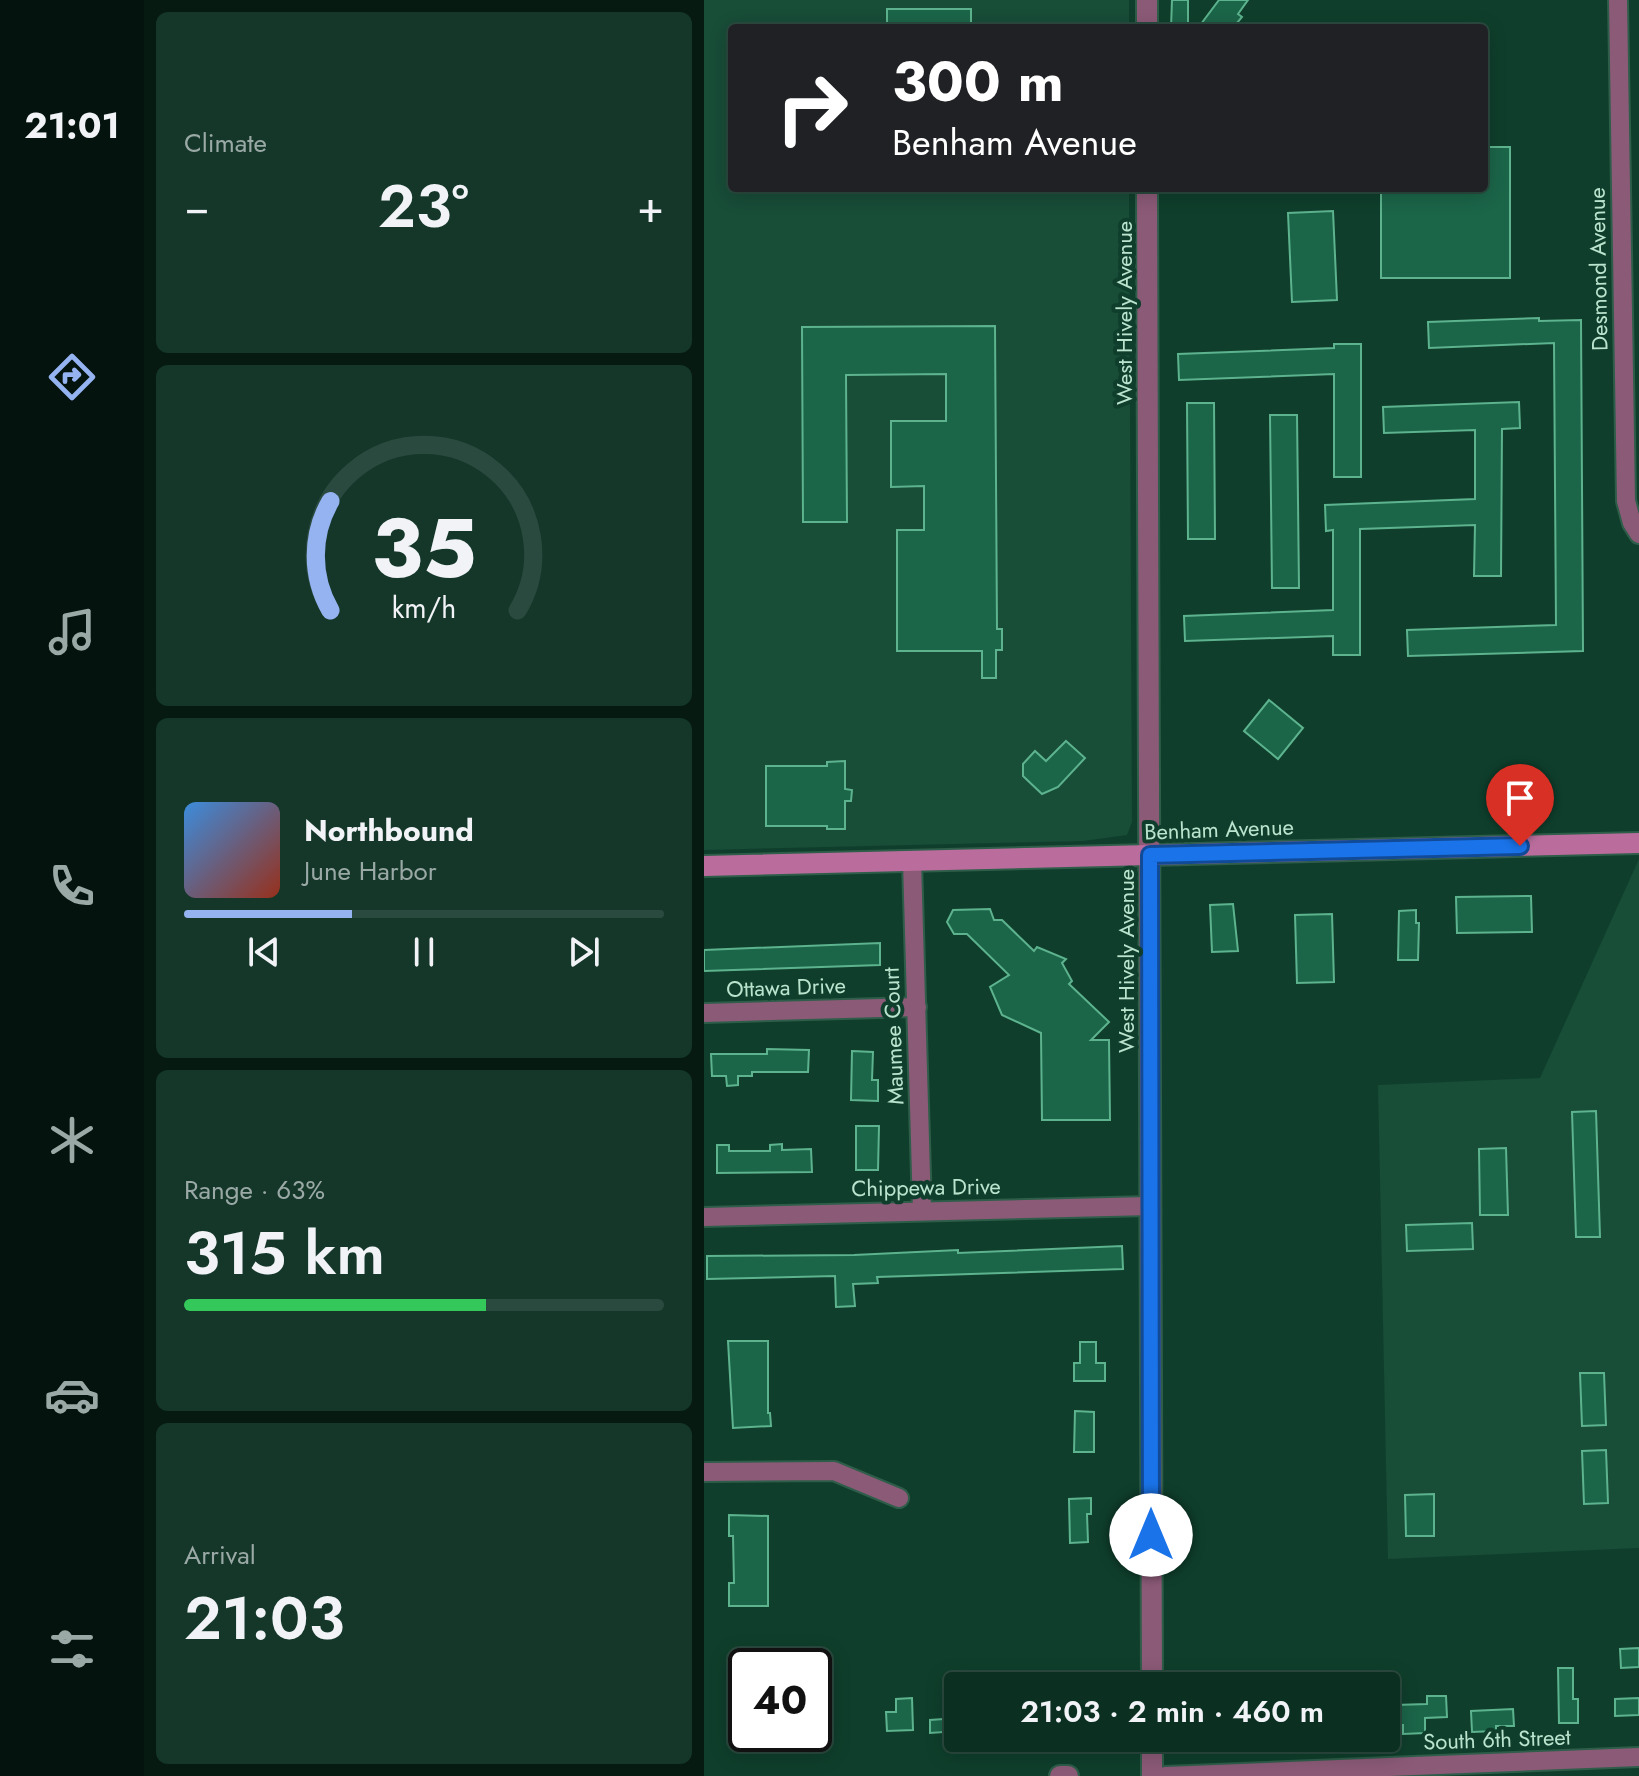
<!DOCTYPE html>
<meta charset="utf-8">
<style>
:root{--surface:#0b2f21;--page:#14372a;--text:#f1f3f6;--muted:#9aa9a5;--line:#2b4a3f;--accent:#95b2f1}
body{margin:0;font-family:Jost,sans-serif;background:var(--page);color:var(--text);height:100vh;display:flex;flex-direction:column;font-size:30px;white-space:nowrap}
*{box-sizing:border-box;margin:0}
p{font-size:26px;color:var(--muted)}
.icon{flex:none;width:44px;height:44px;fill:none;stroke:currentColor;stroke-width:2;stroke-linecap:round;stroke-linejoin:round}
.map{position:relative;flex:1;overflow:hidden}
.drawer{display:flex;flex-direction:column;gap:12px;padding:12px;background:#061a12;width:560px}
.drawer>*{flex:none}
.guide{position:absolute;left:24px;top:24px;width:760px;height:168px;border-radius:8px;box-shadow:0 4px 20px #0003,0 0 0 2px var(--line);background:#202124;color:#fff;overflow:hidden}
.speed{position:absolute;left:24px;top:1648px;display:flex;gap:16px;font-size:40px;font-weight:700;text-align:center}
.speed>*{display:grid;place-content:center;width:104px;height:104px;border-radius:50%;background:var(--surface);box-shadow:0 4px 20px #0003,0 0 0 2px var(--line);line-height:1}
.speed .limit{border:4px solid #111;border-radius:12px;background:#fff;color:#111}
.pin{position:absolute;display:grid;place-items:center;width:68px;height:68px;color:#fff;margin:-82px -34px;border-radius:50% 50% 50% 0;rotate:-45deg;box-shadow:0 0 8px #0007}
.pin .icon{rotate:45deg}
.me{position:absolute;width:88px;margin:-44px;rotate:0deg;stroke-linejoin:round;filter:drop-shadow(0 0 6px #0008)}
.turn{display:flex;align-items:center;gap:28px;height:168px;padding:0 32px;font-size:36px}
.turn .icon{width:104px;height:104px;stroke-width:2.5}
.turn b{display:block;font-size:56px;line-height:68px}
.big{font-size:60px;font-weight:600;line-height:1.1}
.drawer .tile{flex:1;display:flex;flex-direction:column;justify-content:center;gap:12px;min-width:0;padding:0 28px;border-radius:12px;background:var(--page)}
.drawer .dial{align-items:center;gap:0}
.dial svg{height:208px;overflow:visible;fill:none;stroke:var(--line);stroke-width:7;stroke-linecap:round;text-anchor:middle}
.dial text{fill:var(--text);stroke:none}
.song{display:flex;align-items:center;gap:24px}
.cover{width:96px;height:96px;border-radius:12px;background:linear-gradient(135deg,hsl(210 70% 55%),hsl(10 70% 35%))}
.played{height:8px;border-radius:4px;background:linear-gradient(90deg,var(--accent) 35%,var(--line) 35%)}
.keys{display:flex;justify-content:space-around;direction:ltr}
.heat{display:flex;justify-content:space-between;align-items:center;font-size:44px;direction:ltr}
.charge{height:12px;border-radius:6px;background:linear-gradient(90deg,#34c759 63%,var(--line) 0)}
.trip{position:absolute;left:240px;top:1672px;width:456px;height:80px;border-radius:8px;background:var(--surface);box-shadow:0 4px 20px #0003,0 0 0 2px var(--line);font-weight:600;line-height:80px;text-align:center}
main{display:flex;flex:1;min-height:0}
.tabs{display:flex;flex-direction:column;width:144px;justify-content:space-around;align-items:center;background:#04130d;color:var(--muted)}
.tabs .icon{width:56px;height:56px}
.tabs .selected{color:var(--accent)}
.tabs b{font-size:36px;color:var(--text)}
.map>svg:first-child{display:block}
.built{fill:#184d38}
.building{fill:#1b6549;stroke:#5db38e;stroke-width:2}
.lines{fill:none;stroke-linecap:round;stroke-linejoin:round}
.minor-casing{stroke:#2e5d49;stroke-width:22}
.tertiary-casing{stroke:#2e5d49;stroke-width:24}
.secondary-casing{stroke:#2e5d49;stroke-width:24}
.minor{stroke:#8b5a77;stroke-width:18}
.tertiary{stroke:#8b5a77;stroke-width:20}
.secondary{stroke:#ba6d9c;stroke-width:20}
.route-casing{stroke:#114b97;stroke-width:20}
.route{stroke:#1a73e8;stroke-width:14}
.labels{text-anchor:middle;stroke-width:8;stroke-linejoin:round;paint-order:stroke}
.street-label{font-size:22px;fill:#bbe4cf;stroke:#0f3f2c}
</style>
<main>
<nav class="tabs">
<b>21:01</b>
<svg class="icon selected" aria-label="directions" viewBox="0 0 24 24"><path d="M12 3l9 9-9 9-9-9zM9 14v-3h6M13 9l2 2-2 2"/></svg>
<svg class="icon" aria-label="music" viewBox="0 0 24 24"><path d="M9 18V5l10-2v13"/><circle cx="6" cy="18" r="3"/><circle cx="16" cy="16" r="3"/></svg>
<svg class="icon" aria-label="phone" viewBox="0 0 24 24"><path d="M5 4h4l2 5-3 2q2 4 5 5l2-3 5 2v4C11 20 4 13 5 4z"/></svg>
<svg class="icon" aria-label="climate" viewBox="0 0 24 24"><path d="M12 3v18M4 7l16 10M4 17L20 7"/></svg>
<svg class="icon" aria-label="car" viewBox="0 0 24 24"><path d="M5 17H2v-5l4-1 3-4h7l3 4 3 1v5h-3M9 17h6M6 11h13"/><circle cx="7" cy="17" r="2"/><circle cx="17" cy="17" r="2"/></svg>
<svg class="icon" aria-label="filters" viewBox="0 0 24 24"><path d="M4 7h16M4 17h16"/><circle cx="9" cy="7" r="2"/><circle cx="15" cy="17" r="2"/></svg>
</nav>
<section class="drawer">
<div class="tile"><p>Climate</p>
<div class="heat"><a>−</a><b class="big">23°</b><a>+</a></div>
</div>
<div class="tile dial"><svg viewBox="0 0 100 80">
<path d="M14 69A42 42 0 1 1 86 69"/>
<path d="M14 69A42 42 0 0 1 14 27" stroke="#95b2f1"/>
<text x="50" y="56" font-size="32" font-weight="700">35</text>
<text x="50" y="72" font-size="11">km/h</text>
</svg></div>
<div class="tile">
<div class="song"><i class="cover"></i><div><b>Northbound</b><p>June Harbor</p></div></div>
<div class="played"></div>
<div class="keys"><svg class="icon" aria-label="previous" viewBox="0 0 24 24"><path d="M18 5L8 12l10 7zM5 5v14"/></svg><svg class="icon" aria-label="pause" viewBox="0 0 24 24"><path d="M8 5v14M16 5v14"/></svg><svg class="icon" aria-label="next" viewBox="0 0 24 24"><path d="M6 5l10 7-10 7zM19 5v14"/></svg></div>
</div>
<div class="tile"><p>Range · 63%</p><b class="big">315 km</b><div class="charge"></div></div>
<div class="tile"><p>Arrival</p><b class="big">21:03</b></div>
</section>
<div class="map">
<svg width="935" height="1776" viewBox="0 0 935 1776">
<rect width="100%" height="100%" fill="#0f3f2c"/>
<g class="built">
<path d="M0,0h425v28h-397v160h397l3,634 -5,13 -44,6 -379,9z"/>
<path d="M935,859v689l-251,11 -10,-474 162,-7z"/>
</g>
<g class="building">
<path d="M468,0h16v28h-17z"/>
<path d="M515,0h29l-10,14 4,3 -9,11h-35z"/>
<rect x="183" y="9" width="84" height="16"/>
<path d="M780,147h26v131h-129v-90h103z"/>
<path d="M629,211l4,89 -45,2 -4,-89z"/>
<path d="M835,318v3l42,-1 2,331 -175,5 -1,-26 149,-5 -2,-282 -125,5 -1,-26z"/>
<path d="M291,326l2,303h5v21h-6v28h-14v-27h-85v-121h27v-44l-33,1v-66h55v-47l-100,1 1,147h-44l-1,-195z"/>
<path d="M630,344h27v133h-27v-103l-155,6 -1,-26 156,-6z"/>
<path d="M815,402l1,26 -18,1 -1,147h-27l1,-51 -115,4v126h-27v-19l-148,5 -1,-25 149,-6v-80l-7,1 -1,-26 150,-6v-69l-91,3 -1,-26z"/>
<path d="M483,403h27l1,136h-27z"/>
<path d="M566,415h27l2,173h-27z"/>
<path d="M565,700l34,28 -25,31 -34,-28z"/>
<path d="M362,741l19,17 -27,29 -16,7 -19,-18v-12l12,-13 11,10z"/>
<path d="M141,761v28l7,1 -1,11h-6v28h-18v-3h-61v-60h61v-4z"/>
<path d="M827,896l1,36 -75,1 -1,-36z"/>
<path d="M529,904l5,47 -26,1 -2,-47z"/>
<path d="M286,909l4,11h8l32,31 3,-4 29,12 -4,4 10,18 -3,3 40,38 -18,18h18l1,80h-68l-1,-87 -39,-18 -12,-28 19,-12 -42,-41h-13l-7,-12 6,-12z"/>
<path d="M712,910v13h3l-1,37h-20l1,-49z"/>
<path d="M628,914l2,68 -37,1 -2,-68z"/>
<path d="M176,943v22l-176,6v-21z"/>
<path d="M63,1049l42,1 -1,22h-56v4h-14v9l-11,1 -1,-10h-14l-1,-22h56z"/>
<path d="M148,1051l21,1 -1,28h6v21l-27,-1z"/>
<path d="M892,1111l4,126h-24l-4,-125z"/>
<path d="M152,1126h23l-1,44h-22z"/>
<path d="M78,1144v6l29,-1 1,23 -95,1v-28h12v6h41v-6z"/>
<path d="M802,1148l2,67h-28l-1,-66z"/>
<path d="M768,1223l1,26 -66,2 -1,-26z"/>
<path d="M418,1246l1,23 -246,8 1,6 -25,1 2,22 -19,1 -1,-31 -128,3v-23l147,-1 104,-5v3z"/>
<path d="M24,1341h40v72h2l1,13 -38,2z"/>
<path d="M376,1342h16v21h9v18h-31v-18h6z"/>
<path d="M876,1373h24l2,52 -24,1z"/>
<path d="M371,1411l19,1v40h-20z"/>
<path d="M902,1450l2,53 -24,1 -2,-53z"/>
<path d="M730,1494v42h-28l-1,-41z"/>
<path d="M387,1498v16h-4l1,28 -18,1 -1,-44z"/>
<path d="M25,1515l39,1v90h-39v-23h5l-1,-47h-4z"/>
<path d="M935,1648v19l-18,1 -1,-19z"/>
<path d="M854,1668h15v31h5v24h-19z"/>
<path d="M723,1696h19l1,21 -22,1v15l-22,1v-9h-8v-20l32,-1z"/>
<path d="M208,1698l1,32 -26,1 -1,-19h10v-13z"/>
<path d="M935,1698v17l-24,1v-17z"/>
<path d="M809,1709l1,17h-18v5l-24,1 -1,-21z"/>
<path d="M42,1715v22h-14v-21z"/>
<rect x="110" y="1715" width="18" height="21"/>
<path d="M254,1718v13l-28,2v-13z"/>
</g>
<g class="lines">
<g class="minor-casing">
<g id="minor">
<path d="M914,0l8,501 6,22 7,11"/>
<path d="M208,861l10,349"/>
<path d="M0,1013l213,-6"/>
<path d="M0,1217l446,-11"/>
<path d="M0,1472l130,-1 65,27"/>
<path d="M461,1776l474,-19"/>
</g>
</g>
<g class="tertiary-casing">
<g id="tertiary">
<path d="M443,0v28"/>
<path d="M443,188l5,1498"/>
<path d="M448,1738v38"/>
<path d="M356,1776h8"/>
</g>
</g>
<g class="secondary-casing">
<path id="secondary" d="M0,866l935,-23"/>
</g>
<use href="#minor" class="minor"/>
<use href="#tertiary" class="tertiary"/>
<use href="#secondary" class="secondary"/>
</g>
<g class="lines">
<g class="route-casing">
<path id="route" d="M447,1535l-1,-680 370,-9"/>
</g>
<use href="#route" class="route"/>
</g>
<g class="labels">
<g class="street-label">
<text transform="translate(894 269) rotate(-91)" y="8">Desmond Avenue</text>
<text transform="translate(420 313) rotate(-90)" y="8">West Hively Avenue</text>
<text transform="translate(515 829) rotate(-2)" y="8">Benham Avenue</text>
<text transform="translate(422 961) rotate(-90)" y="8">West Hively Avenue</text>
<text transform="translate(82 987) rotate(-2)" y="8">Ottawa Drive</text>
<text transform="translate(189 1036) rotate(-92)" y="8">Maumee Court</text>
<text transform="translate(222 1187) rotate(-1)" y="8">Chippewa Drive</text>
<text transform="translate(793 1739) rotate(-2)" y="8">South 6th Street</text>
</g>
</g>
</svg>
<div class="speed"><div class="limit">40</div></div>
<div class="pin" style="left:816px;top:846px;background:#d93025"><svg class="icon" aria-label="arrive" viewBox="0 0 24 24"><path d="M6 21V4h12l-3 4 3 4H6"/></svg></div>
<svg class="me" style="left:447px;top:1535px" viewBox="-20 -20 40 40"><circle r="19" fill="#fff"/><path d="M0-13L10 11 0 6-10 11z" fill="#1a73e8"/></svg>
<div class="trip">21:03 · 2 min · 460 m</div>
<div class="guide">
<div class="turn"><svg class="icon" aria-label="right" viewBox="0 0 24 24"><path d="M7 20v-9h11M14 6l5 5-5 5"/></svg><div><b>300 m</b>Benham Avenue</div></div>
</div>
</div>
</main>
